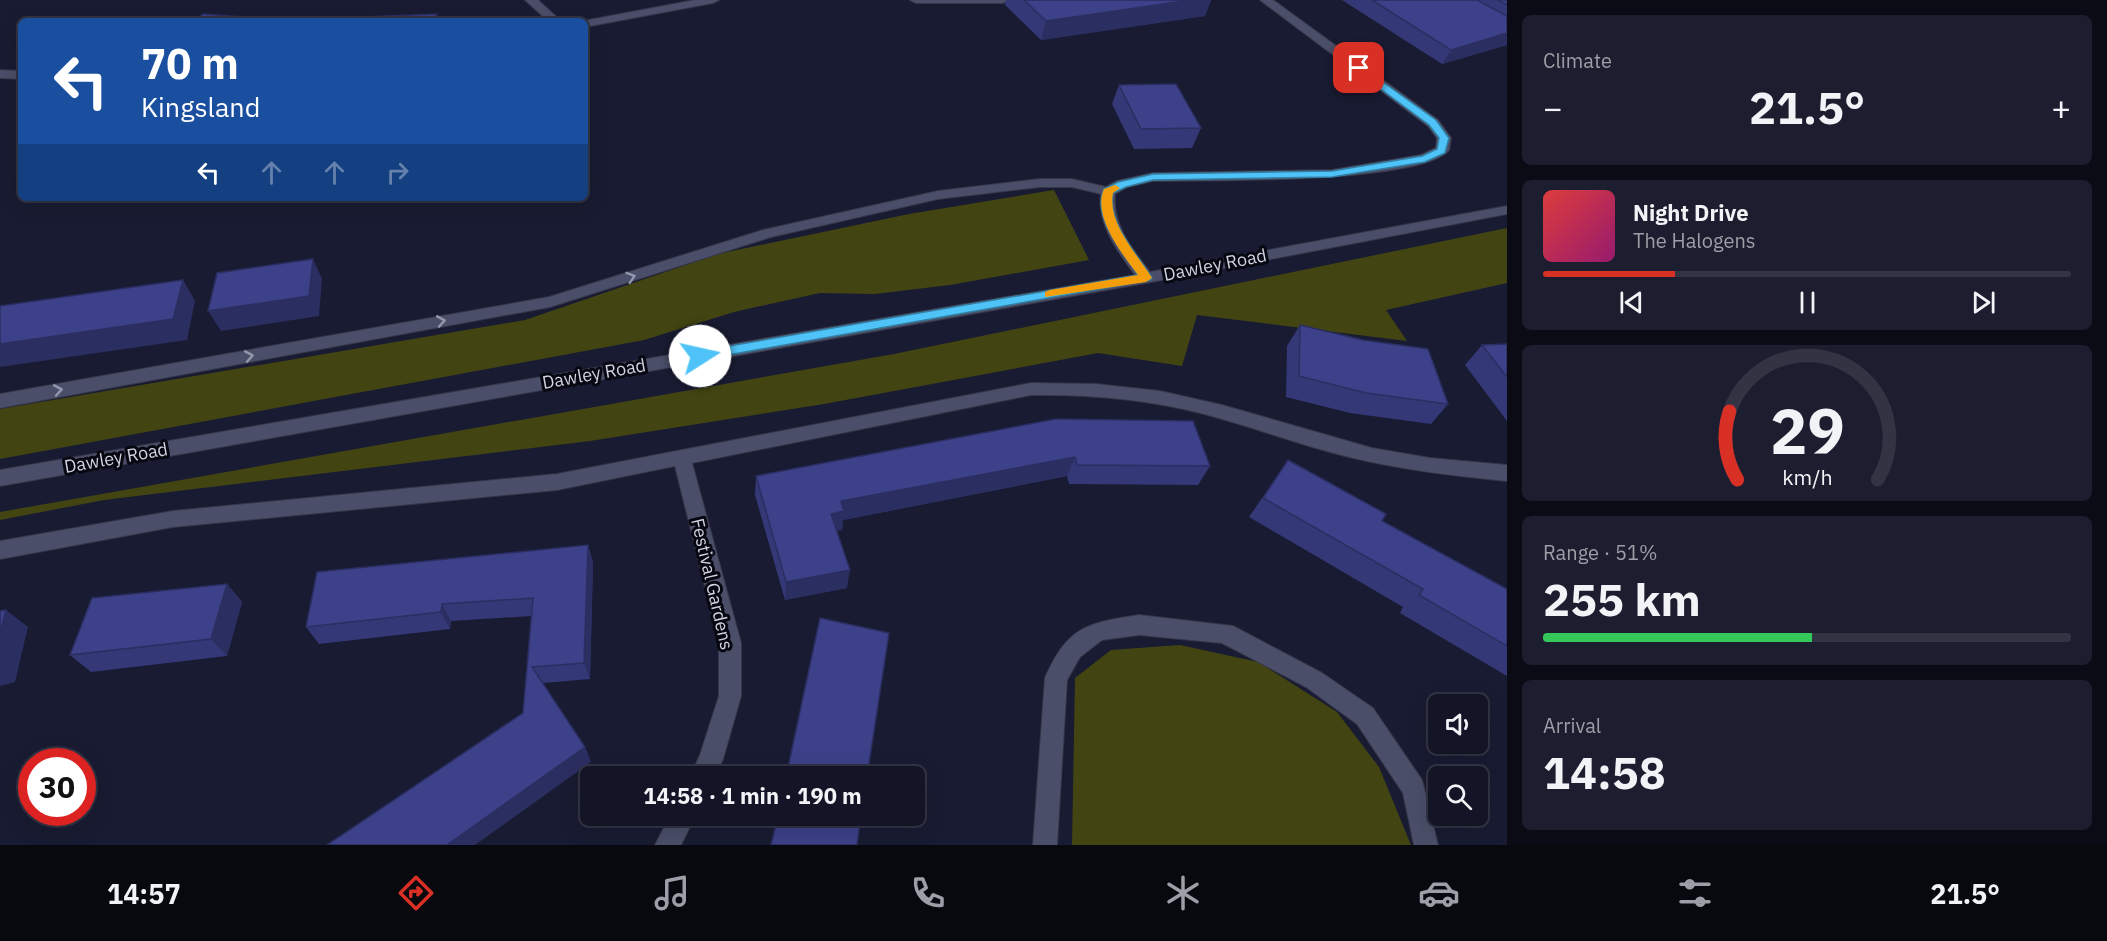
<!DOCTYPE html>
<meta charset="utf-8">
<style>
:root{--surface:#131426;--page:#1c1d2e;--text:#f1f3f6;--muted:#9d9ea7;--line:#323343;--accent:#d93025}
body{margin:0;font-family:"IBM Plex Sans",sans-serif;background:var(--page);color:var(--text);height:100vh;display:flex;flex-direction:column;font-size:22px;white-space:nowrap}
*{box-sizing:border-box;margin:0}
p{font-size:20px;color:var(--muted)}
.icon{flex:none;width:33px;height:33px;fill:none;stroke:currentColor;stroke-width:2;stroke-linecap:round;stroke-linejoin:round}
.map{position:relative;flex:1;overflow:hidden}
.panel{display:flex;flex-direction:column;gap:15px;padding:15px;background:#0a0b15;width:600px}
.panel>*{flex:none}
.hud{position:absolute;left:18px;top:18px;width:570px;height:183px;border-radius:9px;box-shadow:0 6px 24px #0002,0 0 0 2px var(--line);background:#1a4fa0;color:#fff;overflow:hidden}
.fabs{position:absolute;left:1428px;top:694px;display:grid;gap:12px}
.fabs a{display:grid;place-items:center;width:60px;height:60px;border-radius:9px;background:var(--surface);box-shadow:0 6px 24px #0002,0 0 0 2px var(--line);font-size:30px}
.speed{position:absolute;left:18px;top:748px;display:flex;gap:12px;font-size:30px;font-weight:700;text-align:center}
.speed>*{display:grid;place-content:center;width:78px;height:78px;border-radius:50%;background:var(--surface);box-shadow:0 6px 24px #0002,0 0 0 2px var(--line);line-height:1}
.speed .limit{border:9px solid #d22;background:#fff;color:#111}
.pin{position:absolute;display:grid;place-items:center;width:51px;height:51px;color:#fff;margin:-26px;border-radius:12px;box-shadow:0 3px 9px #0006}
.me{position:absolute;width:66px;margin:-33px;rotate:80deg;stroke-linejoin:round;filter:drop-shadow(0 0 4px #0008)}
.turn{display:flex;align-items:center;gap:21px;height:126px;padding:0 24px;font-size:27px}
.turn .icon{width:78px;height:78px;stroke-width:2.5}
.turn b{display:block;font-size:42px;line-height:51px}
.lanes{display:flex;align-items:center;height:57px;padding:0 24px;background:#0003;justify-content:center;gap:30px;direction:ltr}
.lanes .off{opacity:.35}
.big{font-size:45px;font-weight:700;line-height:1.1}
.panel .tile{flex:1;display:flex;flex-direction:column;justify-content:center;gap:9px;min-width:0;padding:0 21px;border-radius:9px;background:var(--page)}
.panel .dial{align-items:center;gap:0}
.dial svg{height:156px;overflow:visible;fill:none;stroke:var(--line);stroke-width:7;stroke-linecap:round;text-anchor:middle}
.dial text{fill:var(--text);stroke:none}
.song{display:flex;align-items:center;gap:18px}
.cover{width:72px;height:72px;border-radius:9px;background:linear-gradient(135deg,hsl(0 70% 55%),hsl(320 70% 35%))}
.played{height:6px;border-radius:3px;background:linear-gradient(90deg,var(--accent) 25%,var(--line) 25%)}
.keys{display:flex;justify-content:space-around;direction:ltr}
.heat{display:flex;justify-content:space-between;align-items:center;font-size:33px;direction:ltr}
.charge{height:9px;border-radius:4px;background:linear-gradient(90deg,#34c759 51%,var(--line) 0)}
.trip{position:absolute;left:580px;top:766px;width:345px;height:60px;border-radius:9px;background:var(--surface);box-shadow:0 6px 24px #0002,0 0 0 2px var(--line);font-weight:700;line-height:60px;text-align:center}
.tabs{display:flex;height:96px;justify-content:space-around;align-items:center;background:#08080f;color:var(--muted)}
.tabs .icon{width:42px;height:42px}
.tabs .current{color:var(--accent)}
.tabs b{font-size:27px;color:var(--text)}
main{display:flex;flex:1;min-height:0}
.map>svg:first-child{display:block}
.green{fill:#424512}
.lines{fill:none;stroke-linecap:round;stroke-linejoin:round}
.service-casing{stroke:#353649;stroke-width:2}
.minor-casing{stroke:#353649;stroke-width:2}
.service{fill:#4a4e68;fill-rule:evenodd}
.minor{fill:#4a4e68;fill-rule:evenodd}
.wall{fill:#343876}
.shaded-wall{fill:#2b2e60}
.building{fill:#3d4189;stroke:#2b2e60;stroke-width:1.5}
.oneway{stroke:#9397ab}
.route{fill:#4fc3f7;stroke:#337fa1;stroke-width:1.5}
.slow{fill:#f59e0b}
.labels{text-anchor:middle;stroke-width:6;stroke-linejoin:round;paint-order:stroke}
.street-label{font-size:18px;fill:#cfd2e1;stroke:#060710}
</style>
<main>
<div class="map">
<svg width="1507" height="845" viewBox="0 0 1507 845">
<rect width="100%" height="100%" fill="#191b32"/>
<g class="green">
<path d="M1054,190l35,70 -139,25 -75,9 -55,-1 -86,19 -90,28 -644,119v-50l525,-89 193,-66 191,-40z"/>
<path d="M1507,228v55l-121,27 21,31 -210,-26 -15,51 -84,-13 -274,51 -234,37 -486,59 -104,20v-8l894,-158z"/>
<path d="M1180,645l78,17 79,50 42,55 32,78h-339l3,-167 36,-28z"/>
</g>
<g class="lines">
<g class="service-casing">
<path id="service" d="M1139,615l94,11 89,47 51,35 49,72 16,65h-24l-11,-52 -46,-69 -51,-37 -84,-44 -83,-8 -37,5 -22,17 -13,23 -10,165h-24l12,-167c23,-52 42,-55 94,-63z"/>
</g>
<g class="minor-casing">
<g id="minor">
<path d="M525,0h13l23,21h-13z"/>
<path d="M695,0h24l-6,3 -128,24 -2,-6z"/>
<path d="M910,0h99l-6,3h-87z"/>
<path d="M1260,0h13l165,120 13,18 -2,12c-30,34 -244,30 -296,31l-26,6 -12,7c-3,31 17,55 35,78l357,-66v8l-361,69 -1146,203v-16l1135,-195c-17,-24 -38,-50 -34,-81l-29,-7h-32l-102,12 -167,38 -221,70 -550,101v-14l549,-97 214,-67 175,-39 102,-12h32l34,8 11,-6 36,-8 179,-3 89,-15 15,-7 1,-10 -9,-12z"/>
<path d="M0,70l21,1v8l-21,-1z"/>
<path d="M1031,383l65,1 64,7 62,14 150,43 58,10 77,7v16c-52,-5 -103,-11 -154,-23 -51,-12 -99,-31 -149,-44 -57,-15 -115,-20 -173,-19l-339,68 49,180v53l-18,63 -8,18h-25l10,-22 19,-59v-53l-44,-177 -118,24 -384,37 -173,32v-18l173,-30 384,-37z"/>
<path d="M670,816h25l-14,29h-26z"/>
</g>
</g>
<use href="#service" class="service"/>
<use href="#minor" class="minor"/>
</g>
<g class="wall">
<path d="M1006,0h205l-6,16 -164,24 -36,-35z"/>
<path d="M1342,0h165v45l-65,19z"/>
<path d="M1119,85l82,43 -9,20 -58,1 -22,-45z"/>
<path d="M1300,325l148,79 -17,20 -81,-11 -64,-16 1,-51z"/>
<path d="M1507,344v77l-42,-56 17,-20z"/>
<path d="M1056,419l154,47 -12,19 -129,-1 -2,-8 -224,44 -1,10 -6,1 11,57 -62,12 -30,-105 1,-19z"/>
<path d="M1288,460l94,61 125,68v87l-107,-63 3,-6 -154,-90z"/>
<path d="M588,545l5,18 -3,116 -47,4 42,64 6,15 -68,-49 9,-97 -81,5 -1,8 -131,15 -13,-17z"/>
<path d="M227,584l15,18 -15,54 -136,16 -21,-17z"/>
</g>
<g class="shaded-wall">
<path d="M1191,0h20l-6,16 -164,24 5,-19z"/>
<path d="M437,14l2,7h-7z"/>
<path d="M1507,33v12l-65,19 9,-14z"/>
<path d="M313,259l9,20 -3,37 -98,15 -13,-20z"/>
<path d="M183,280l12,21 -8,39 -187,27v-23z"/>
<path d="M1075,457l-8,19 -224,44 -1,10 -14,2 3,-18 10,-13z"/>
<path d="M588,545l5,18 -3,116 -6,-16z"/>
<path d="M850,570l-3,18 -62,12 1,-18z"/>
<path d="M227,584l15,18 -15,54 -16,-17z"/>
<path d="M442,604l9,17 -1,8 -9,-17z"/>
<path d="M6,610l22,17 -13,55 -15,4v-53z"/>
<path d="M585,747l6,15 -116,83h-28z"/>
</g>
<g class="building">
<path d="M1024,0h167l-145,21z"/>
<path d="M1372,0h105l30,16v17l-56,17z"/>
<path d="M1498,0h9v5z"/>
<path d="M203,14l82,6 152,-6 -5,7h-237z"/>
<path d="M1176,84l25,44 -60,1 -22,-44z"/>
<path d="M313,259l-4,37 -101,15 9,-38z"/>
<path d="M183,280l-10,39 -173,25v-38z"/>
<path d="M1300,325l63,15 65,9 20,55 -82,-11 -67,-17z"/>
<path d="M1507,344v33l-25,-32z"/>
<path d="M1056,419l137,2 17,45 -133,-1 -2,-8 -234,44 3,10 -13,3 19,56 -64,12 -30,-106z"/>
<path d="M1288,460l98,54 -4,7 125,68v57l-88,-51 4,-6 -160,-91z"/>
<path d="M588,545l-4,118 -52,4 53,80 -138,98h-120l196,-132 10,-115 -91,6 -1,8 -135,15 11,-55z"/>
<path d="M227,584l-16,55 -141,16 22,-57z"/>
<path d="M6,610l-6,23v-22z"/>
<path d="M820,618l69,15 -22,144h-81z"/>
<path d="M778,816h83l-4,29h-86z"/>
</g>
<defs><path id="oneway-chevron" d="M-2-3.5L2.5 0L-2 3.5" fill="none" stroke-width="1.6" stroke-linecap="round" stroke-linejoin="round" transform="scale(1.5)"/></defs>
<g class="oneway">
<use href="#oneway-chevron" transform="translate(631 277) rotate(-18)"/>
<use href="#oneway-chevron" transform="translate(441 321) rotate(-10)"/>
<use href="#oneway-chevron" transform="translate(249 356) rotate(-10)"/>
<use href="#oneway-chevron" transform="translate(58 390) rotate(-10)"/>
</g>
<path class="route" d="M1359,65l77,55 13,18 -4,15 -20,9 -93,15 -179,3 -27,7 -13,6c-6,30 24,61 39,85l-2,2 -450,80 -6,-4 6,-5 438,-76c-14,-22 -47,-58 -34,-86l14,-7 35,-8 179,-3 90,-15 15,-7 2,-11 -10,-13 -74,-55 -1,-2z"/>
<path class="slow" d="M1115,185l5,3 -7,5c-6,30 24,61 39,85l-6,4 -101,15v-5l5,-2 88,-15c-16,-21 -46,-59 -34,-86z"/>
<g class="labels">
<g class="street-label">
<text transform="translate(1215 265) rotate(-11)" y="6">Dawley Road</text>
<text transform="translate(594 374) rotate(-10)" y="6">Dawley Road</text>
<text transform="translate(116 458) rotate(-10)" y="6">Dawley Road</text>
<text transform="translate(712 584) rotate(77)" y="6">Festival Gardens</text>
</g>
</g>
</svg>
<div class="fabs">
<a><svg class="icon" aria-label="sound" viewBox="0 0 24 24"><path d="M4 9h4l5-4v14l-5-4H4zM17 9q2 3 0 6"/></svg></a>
<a><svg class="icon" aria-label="search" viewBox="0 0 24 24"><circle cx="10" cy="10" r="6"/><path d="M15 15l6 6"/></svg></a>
</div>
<div class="speed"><div class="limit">30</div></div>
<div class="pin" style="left:1359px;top:68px;background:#d93025"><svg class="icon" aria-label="arrive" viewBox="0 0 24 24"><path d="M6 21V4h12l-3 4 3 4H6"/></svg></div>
<svg class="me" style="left:700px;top:356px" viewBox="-20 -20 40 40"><circle r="19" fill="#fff"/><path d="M0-13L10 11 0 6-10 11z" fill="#4fc3f7"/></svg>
<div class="trip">14:58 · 1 min · 190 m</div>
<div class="hud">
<div class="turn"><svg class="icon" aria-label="left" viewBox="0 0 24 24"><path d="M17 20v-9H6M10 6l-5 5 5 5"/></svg><div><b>70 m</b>Kingsland</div></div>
<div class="lanes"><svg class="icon" aria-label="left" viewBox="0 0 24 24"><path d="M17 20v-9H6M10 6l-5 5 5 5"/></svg><svg class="icon off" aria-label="ahead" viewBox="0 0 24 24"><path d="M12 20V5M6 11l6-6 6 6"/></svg><svg class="icon off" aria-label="ahead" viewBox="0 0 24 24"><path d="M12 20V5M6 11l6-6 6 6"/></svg><svg class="icon off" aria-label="right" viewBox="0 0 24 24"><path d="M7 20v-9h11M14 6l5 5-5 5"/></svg></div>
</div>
</div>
<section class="panel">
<div class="tile"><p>Climate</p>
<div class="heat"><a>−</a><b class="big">21.5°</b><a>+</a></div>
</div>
<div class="tile">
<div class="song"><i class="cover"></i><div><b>Night Drive</b><p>The Halogens</p></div></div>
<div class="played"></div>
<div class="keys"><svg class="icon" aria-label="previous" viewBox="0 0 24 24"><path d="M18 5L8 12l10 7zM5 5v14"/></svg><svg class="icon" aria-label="pause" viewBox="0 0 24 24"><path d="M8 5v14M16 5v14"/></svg><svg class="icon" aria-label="next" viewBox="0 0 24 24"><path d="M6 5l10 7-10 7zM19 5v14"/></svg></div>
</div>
<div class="tile dial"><svg viewBox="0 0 100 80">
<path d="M14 69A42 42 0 1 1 86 69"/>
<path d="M14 69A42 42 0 0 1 10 34" stroke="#d93025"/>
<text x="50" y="56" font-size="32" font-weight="700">29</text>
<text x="50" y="72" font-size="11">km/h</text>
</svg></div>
<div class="tile"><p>Range · 51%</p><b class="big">255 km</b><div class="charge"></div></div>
<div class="tile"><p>Arrival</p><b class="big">14:58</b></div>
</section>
</main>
<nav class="tabs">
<b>14:57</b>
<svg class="icon current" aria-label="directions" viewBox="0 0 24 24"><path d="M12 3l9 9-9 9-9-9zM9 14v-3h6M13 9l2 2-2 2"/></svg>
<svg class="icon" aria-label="music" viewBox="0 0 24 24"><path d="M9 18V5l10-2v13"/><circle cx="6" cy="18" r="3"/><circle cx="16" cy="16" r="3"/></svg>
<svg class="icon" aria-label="phone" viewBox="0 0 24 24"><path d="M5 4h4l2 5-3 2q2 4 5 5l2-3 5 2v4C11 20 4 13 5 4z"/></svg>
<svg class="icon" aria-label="climate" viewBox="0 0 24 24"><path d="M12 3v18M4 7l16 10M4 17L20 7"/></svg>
<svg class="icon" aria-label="car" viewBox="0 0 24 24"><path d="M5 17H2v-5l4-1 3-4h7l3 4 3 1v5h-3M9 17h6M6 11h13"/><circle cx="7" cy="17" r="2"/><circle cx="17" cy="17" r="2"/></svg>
<svg class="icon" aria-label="filters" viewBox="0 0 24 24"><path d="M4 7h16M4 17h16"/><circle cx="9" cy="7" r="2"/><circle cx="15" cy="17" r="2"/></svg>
<b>21.5°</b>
</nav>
